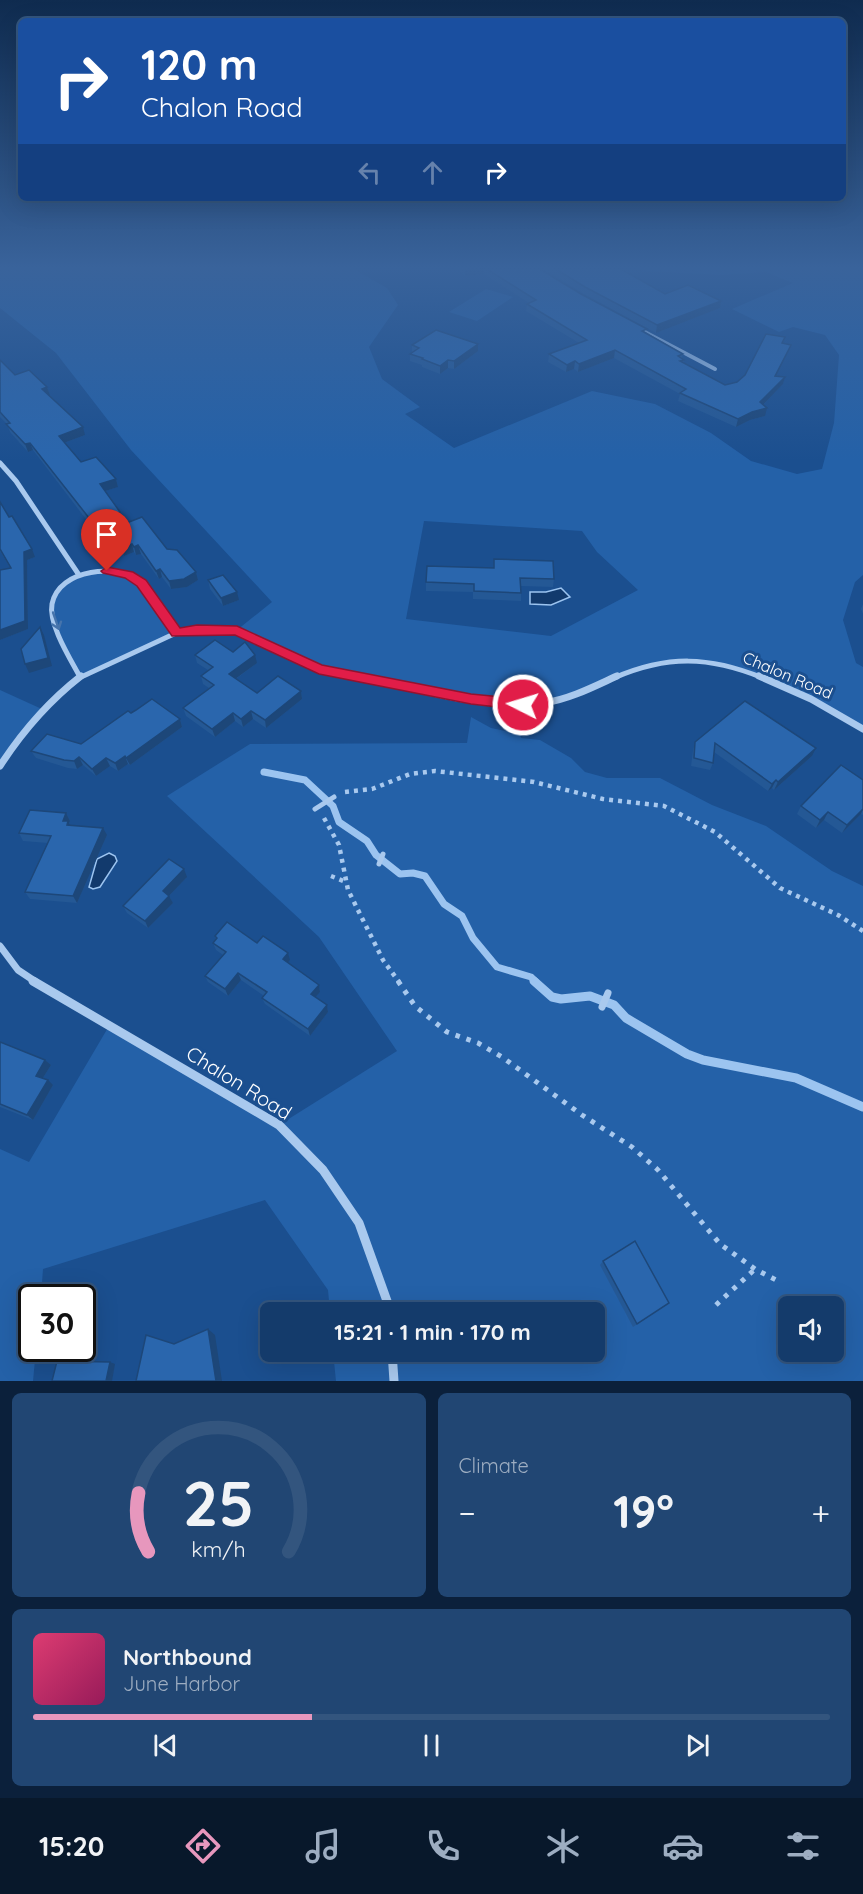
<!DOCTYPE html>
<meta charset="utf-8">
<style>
:root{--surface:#143b6b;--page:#214673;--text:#f1f3f6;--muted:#9dadc1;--line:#33557e;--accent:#e797bd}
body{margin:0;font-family:Quicksand,sans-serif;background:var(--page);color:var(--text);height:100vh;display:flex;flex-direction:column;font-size:22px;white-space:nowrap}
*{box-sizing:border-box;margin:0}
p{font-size:20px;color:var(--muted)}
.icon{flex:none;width:33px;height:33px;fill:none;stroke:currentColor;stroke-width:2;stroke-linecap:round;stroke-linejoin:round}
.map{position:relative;height:1381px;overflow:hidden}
.sheet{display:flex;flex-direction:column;gap:12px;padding:12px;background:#0b203b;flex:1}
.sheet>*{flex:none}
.guide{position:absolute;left:18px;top:18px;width:828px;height:183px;border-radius:9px;box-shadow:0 6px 24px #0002,0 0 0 2px var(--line);background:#1a4fa0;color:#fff;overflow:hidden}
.controls{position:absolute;left:778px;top:1296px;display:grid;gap:12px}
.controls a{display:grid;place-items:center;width:66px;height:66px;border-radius:9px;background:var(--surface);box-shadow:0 6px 24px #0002,0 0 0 2px var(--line);font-size:30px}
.speed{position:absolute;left:18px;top:1284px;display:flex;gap:12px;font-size:30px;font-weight:700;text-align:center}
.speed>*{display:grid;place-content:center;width:78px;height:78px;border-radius:50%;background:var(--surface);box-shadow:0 6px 24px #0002,0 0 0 2px var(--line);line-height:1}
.speed .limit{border:3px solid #111;border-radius:9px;background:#fff;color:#111}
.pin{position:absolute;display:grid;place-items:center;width:51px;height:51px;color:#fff;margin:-62px -26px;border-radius:50% 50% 50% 0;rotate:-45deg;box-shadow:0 0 6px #0007}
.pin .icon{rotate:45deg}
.me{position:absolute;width:66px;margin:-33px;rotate:275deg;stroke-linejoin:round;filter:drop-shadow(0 0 4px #0008)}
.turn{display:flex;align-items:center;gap:21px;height:126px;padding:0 24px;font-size:27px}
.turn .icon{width:78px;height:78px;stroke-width:2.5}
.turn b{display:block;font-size:42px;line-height:51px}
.lanes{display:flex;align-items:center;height:57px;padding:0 24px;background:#0003;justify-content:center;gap:30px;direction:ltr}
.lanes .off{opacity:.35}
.big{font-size:45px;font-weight:700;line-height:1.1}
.sheet .widget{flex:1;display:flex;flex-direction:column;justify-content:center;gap:9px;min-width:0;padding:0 21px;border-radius:9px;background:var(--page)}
.sheet .dial{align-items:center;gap:0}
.dial svg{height:156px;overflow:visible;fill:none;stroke:var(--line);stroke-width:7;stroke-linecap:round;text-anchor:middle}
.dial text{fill:var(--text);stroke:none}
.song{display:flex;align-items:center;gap:18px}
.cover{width:72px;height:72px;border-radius:9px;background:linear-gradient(135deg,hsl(340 70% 55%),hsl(330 70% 35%))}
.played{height:6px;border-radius:3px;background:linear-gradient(90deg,var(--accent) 35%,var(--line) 35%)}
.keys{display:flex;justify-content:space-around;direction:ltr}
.heat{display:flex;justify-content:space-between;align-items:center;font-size:33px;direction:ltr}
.sheet .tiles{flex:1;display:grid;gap:12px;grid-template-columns:1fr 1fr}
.widget:last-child{grid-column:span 2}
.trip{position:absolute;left:260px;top:1302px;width:345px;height:60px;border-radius:9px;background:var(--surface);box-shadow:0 6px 24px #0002,0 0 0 2px var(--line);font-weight:700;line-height:60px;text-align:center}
.menu{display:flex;height:96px;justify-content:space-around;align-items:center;background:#08182b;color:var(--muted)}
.menu .icon{width:42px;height:42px}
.menu .active{color:var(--accent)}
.menu b{font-size:27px;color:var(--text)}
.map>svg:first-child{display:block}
.green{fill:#2461a8;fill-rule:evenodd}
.water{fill:#123a6d;stroke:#9cc4f0;stroke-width:1.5}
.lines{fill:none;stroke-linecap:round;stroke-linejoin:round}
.stream-far1{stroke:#9cc4f0;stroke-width:7}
.stream{stroke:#9cc4f0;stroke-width:9}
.path-far1{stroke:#a9c9ee;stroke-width:4.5;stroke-dasharray:4 5;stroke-linecap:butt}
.path{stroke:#a9c9ee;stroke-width:5;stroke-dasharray:4.5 7;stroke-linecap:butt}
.service-far1{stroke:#a9c9ee;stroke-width:5}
.service{stroke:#a9c9ee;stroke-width:7}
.minor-far3{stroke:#a9c9ee;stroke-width:4}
.minor-far2{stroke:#a9c9ee;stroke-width:5}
.minor-far1{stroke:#a9c9ee;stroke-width:7}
.minor{stroke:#a9c9ee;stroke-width:9}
.wall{fill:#245895}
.shaded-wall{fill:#1d4779}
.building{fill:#2a66ad;stroke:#1d4779;stroke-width:1.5}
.oneway{stroke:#4674ac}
.route{fill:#e11d48;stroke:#92132f;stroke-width:1.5}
.labels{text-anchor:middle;stroke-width:6;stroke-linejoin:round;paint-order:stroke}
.street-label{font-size:16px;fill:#fff;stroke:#1b4f8f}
.near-street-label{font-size:20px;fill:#fff;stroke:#1b4f8f}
</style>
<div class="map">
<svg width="863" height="1381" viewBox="0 0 863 1381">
<rect width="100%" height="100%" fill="#1b4f8f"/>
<g class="green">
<path d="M0,268h352l35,20 11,17 -29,42 13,32 38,28 -15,7 49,34 138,-57 63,13 56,29 40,28 46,13 25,-5 12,-46 5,-68 -14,-20 -32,-8 -14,5 -47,-23 61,-26 -27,-11 -45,3 -77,-4 -6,-3h225v307l-8,7 -12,38 13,43 7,4v62l-90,-47 -61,-19 -47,-2 -120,42h-43l-183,-34 -82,-39 35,-28 -141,-152 -75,-97 -56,-45zM424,521l158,10 15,21 41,38 -87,46 -145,-17z"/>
<path d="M486,289l27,8 -36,24 -28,-9z"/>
<path d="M107,571l22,4 13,8 34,50 -96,44c-15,-33 -50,-80 -1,-102 7,-4 19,-3 28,-4z"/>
<path d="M0,690l44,20 -44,56z"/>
<path d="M471,717l20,11 29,6 1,4 19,2 31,18 14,14 22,6h53l52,27 54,21 66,45 31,15v495h-527l-3,-29h261v-40h-264l-2,-22 -63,-90 -222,69 -2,28 -9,1v50l4,1 -3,32h-33v-232l29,13 80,-136 170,99 118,-74 -78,-114 -152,-141 83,-52 217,-1zM789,1306h45v46h-45z"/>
</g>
<g class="water">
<path d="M561,588l9,9 -19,8 -21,-1v-12h16z"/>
<path d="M109,853l6,3 2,5 -17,26 -7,2 -4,-2 8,-28z"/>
</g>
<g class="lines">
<path class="stream-far1" d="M264,772l41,8 28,26 6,16 28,19 9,14 24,19 13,-1 12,3 19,28 18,12 11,22 24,29 34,10 5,5"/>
<path class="stream" d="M534,981l18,16 9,2 29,-3 24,9 12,13 61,36 16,6 93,18 67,29"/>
<g class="path-far1">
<path d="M345,792l27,-3 38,-15 25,-3 99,11 69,17 61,7 51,26 65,56 58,27 25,16"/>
<path d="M324,818l15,27 9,45 35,70 16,22"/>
<path d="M331,876l15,6"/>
</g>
<g class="path">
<path d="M398,981l17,25 32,26 31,11 24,14 80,58 50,32 26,23 62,74 35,25 21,11"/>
<path d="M716,1305l39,-36"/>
</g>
<g class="service-far1">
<path d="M315,809l19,-12"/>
<path d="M379,864l4,-10"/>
</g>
<path class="service" d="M602,1007l6,-14"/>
<path class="minor-far3" d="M641,330l74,39"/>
<g class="minor-far2">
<path d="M0,463l16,18 63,94"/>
<path d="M80,677c-9,-17 -32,-53 -28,-73 7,-36 67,-41 90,-21 15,13 24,34 34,50"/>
<path d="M79,678l97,-45 21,-4 40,1 82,39 45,9"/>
<path d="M614,678c53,-23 95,-22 149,0"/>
</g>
<g class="minor-far1">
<path d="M357,676c54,11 132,35 187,27 26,-4 49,-16 73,-27"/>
<path d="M759,676l52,23 52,30"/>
<path d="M0,766c22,-34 49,-65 81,-90"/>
<path d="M0,946l18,24 18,12"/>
</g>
<g class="minor">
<path d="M33,981l246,144 44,45 36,53 28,78 1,11"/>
<path d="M392,1352l2,29"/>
</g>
</g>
<g class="wall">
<path d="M456,268h82l43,26 102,60 -1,4 2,2 -1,3 42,22 12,-3 48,-45 -2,6 8,2 -3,7 -12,24 9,1 -2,7 -20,21 2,11 -15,4 -14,7 -58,-26 2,-7 -66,-36 -36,14 -4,-3 -8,3 -18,-10 1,-8 30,-11 -53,-32 1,-7 2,-1 -45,-29 -19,2z"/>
<path d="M542,268h77l46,26 56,7 -1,7 -64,25 -72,-39z"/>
<path d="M412,345l66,6 -24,18 -6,-1 -8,6 -18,-7v-2l-12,-4v-7l2,-2z"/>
<path d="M0,360l15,15 32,12 3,8h-1l36,40 -21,8 17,19 35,17 2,8 -13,4 15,21 3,9 -28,10 -62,-81 -5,2 -18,-20 -3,-8 -7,-7z"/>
<path d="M0,502l35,55 -8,3 1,69 -28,11v-70l10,-2 -10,-17z"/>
<path d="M116,527l51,22 29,23 2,8 -11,7 -16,2 -9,-12 -3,2 -18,-25 -5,1 -2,-3 -10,4 -2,-8v-9l-3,-4z"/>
<path d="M494,559l60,20 -1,8 -32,-1v15l-48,-2v-7l-47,-1v-9l67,-14z"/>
<path d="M208,580l31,20 -16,6 -13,-17z"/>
<path d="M863,604v10l-2,-5z"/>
<path d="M233,652l24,11 -21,16 21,14 44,-2 1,8 -36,29 -13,-9 -10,8 -8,-6 -20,16 -29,-21 -3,-8 26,-20 -6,-4 -2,-8 7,-6 -11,-7 -2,-8z"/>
<path d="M745,701l67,55 -38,34 -2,-2 -4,3 -54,-39 -1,11 -3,7 -19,-4 2,-16 2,-8z"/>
<path d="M131,713l49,6 2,8 -52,38 -2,-1 -10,7 -8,-5 -14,10 -13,-11 -6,4 -9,-1 -32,-10 -5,-7 50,-7z"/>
<path d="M863,780v35l-2,-1 -19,19 -18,-13 -8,8 -19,-14 4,-8z"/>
<path d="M66,813l4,8 -1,2 1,2 37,10 -30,68 -47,-4 -5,-7 23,-49 -25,-2 -4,-8z"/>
<path d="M187,877l-18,19 4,7 -25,25 -21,-15 -4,-7z"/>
<path d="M215,936l42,7 33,17 -3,3 32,22 1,7 -5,5 12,8 1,7 -18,24 -45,-32 -3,-6 2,-2 -23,-16 -13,16 -20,-14 -3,-6 18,-21 -7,-5 -3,-7 3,-3z"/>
<path d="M0,1042l45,18 6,5 -8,13 10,7 -20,35 -33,-13z"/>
<path d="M603,1261l66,42 -36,24 -33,-62z"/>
</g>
<g class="shaded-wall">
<path d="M484,268v6l-19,2v-7z"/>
<path d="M721,301l-1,7 -64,25 1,-8z"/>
<path d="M478,344v7l-24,18v-8z"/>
<path d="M791,345l-3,7 -16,32 3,-8z"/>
<path d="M615,350l-1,8 -36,14 1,-8z"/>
<path d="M448,360v8l-8,6v-8z"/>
<path d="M575,361l-1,8 -8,3 1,-7z"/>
<path d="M785,377l-2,7 -25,26 2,-8z"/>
<path d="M47,387l3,8 -5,1 -3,-7z"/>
<path d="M767,408l-2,8 -15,4 -14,7 2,-8 14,-7z"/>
<path d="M83,427l2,8 -24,9 -2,-8z"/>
<path d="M30,443l3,7 -5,2 -3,-8z"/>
<path d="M116,479l2,8 -16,5 -2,-8z"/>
<path d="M120,512l3,9 -28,10 -2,-8z"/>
<path d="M132,544l2,8 -10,4 -2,-8z"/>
<path d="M138,545l3,9 -5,1 -2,-8z"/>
<path d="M32,549l3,8 -8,3 1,69 -28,11v-10l24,-78z"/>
<path d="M160,569l2,8 -3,2 -3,-8z"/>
<path d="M196,572l2,8 -11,7 -16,2 -2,-8z"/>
<path d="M237,592l2,8 -16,6 -2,-8z"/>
<path d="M40,627l4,8 8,31 -23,7 -4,-9z"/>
<path d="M255,655l2,8 -26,19 -2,-8z"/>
<path d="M301,691l1,8 -36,29 -1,-8z"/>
<path d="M251,711l2,8 -10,8 -2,-8z"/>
<path d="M233,713l2,8 -20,16 -3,-8z"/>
<path d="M180,719l2,8 -52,38 -4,-7z"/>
<path d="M816,748l-4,8 -38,34 4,-8z"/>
<path d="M125,756l3,8 -10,7 -3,-8z"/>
<path d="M79,757l4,8 -6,4 -3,-8z"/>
<path d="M106,758l4,8 -14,10 -4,-7z"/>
<path d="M776,780l-4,8 -4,3 4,-7z"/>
<path d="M863,809l-2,5 -19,19 5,-8z"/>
<path d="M828,812l-4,8 -8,8 4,-8z"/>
<path d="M66,813l4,8 -1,2 3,6 -9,-8z"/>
<path d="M103,828l4,7 -30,68 -4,-7z"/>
<path d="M184,869l3,8 -21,22 -3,-8z"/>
<path d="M169,896l4,7 -25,25 -3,-7z"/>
<path d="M288,953l2,7 -5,6 -2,-7z"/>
<path d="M238,973l3,7 -13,16 -3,-7z"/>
<path d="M319,985l1,7 -8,9 -1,-7z"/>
<path d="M327,1005l1,7 -18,24 -2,-7z"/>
<path d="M45,1060l6,5 -10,16 -5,-5z"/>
<path d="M48,1080l5,5 -20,35 -6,-5z"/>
<path d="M208,1329l7,6 7,46h-6z"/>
<path d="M110,1362l5,2 -3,17h-6z"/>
</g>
<g class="building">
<path d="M485,268h53l43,26 66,35 -5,2 41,23 -5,2 6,4 -4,1 45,24 12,-3 8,-7 21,-41 19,3 -3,6 9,2 -16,31 10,1 -25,25 7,6 -15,4 -14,7 -58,-26 6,-4 -71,-39 -36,14 -4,-3 -8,4 -18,-11 38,-14 -60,-36 9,-4z"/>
<path d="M554,268h65l46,26 23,-9 33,16 -64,24 -72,-38z"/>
<path d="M436,330l42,14 -24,17 -6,-1 -8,6 -18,-7 1,-1 -13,-4 9,-6 -7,-3z"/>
<path d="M0,360l15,15 14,-5 18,17 -5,2 41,38 -24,9 22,26 15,-5 20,22 -16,5 20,28 -27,11 -63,-80 -5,1 -19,-20 4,-1 -10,-11z"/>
<path d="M0,502l9,15 3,-1 20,33 -8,3 1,69 -25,9v-60l11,-2 -11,-19z"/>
<path d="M142,517l25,32 10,1 19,22 -12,7 -15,2 -9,-12 -4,2 -18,-26 -4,2 -2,-3 -10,4v-14l-6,-7z"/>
<path d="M494,559l59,2 1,18 -34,-1 1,15 -47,-2v-7l-48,-2 1,-16 67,2z"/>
<path d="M223,575l14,17 -16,6 -13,-18z"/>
<path d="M40,627l8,31 -23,6 -4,-15z"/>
<path d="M215,640l18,12 12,-10 10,13 -26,19 28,19 21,-17 23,15 -36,29 -14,-9 -10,8 -8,-6 -21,16 -29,-21 31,-23 -13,-9 12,-9 -18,-12z"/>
<path d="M152,699l28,20 -54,39 -1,-2 -10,7 -9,-5 -14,11 -13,-12 -5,4 -10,-1 -33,-9 16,-17 34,10 47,-33 3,2 5,-3z"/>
<path d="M745,701l71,47 -38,34 -2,-2 -4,4 -57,-41 -2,20 -19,-5 1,-16z"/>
<path d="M841,765l22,15v29l-16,16 -19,-13 -8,8 -19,-14z"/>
<path d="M30,810l36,3 -3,8h5l-1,4 36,3 -30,68 -48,-4 26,-56 -32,-3z"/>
<path d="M169,859l15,10 -21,22 6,5 -24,25 -22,-15z"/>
<path d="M227,922l30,21 6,-7 25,17 -5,6 36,26 -8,9 16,11 -19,24 -46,-31 5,-6 -29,-19 -13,16 -20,-13 21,-24 -13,-9 4,-5 -2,-2z"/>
<path d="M0,1042l45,18 -9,16 12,4 -21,35 -27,-11z"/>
<path d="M635,1241l34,62 -32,21 -34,-63z"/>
<path d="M208,1329l8,52h-80l10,-46 28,9z"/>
<path d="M57,1361l53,1 -4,19h-54z"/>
</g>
<defs><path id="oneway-shaft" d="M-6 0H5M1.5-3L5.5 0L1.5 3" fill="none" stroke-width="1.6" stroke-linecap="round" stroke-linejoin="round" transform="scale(1.5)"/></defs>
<use class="oneway" href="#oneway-shaft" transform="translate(56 621) rotate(71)"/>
<linearGradient id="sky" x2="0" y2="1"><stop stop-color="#0f2b4f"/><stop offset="0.58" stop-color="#39639b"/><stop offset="1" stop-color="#39639b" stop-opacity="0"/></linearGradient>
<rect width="863" height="461" fill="url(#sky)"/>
<path class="route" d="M107,567l26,5 13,8 34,48 17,-3 40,1 85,39 149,29 52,5 7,6 -7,5 -52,-6 -152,-30 -84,-39 -63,1 -35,-50 -12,-8 -22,-5 -2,-2z"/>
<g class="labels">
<g class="street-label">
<text transform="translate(788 675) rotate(23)" y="6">Chalon Road</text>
</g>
<g class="near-street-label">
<text transform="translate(239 1083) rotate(32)" y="7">Chalon Road</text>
</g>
</g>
</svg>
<div class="controls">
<a><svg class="icon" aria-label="sound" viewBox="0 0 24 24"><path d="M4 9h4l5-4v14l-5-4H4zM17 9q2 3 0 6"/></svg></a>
</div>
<div class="speed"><div class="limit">30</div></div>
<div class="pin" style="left:107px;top:571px;background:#d93025"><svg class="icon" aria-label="arrive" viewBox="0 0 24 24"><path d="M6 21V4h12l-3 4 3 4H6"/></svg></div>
<svg class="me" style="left:523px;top:705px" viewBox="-20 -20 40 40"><circle r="17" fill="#e11d48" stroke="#fff" stroke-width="3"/><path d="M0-11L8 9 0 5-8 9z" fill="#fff"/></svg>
<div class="trip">15:21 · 1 min · 170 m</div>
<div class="guide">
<div class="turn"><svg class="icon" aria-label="right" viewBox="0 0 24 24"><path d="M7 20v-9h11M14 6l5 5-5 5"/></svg><div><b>120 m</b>Chalon Road</div></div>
<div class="lanes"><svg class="icon off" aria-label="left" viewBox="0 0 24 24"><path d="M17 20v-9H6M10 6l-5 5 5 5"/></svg><svg class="icon off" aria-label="ahead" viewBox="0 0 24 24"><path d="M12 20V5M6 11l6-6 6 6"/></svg><svg class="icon" aria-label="right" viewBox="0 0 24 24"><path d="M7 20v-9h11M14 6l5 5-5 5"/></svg></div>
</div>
</div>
<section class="sheet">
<div class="tiles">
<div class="widget dial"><svg viewBox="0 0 100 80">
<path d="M14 69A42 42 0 1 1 86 69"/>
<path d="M14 69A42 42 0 0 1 9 39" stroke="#e797bd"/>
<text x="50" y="56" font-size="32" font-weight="700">25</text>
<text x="50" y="72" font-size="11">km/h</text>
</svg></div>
<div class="widget"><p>Climate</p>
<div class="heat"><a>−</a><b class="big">19°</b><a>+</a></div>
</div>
<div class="widget">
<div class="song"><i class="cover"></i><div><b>Northbound</b><p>June Harbor</p></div></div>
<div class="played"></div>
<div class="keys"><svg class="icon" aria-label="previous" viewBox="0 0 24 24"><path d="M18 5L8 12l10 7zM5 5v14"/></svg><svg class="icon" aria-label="pause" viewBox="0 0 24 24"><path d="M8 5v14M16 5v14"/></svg><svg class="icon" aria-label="next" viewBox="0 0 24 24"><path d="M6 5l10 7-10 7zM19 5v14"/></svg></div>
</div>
</div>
</section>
<nav class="menu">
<b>15:20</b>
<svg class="icon active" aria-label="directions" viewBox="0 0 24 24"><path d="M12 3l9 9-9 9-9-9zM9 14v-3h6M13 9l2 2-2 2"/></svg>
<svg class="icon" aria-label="music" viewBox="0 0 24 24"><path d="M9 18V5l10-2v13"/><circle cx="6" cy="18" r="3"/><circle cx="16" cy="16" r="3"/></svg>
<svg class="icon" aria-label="phone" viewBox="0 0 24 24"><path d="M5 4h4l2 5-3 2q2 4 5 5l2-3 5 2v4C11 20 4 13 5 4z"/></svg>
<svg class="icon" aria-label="climate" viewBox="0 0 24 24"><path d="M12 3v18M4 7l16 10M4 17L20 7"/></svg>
<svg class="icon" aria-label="car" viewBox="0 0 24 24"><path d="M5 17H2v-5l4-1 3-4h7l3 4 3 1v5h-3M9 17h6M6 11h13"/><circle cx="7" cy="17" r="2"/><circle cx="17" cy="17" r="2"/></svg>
<svg class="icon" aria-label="filters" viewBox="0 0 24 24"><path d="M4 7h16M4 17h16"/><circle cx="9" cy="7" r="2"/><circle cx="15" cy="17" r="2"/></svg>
</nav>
